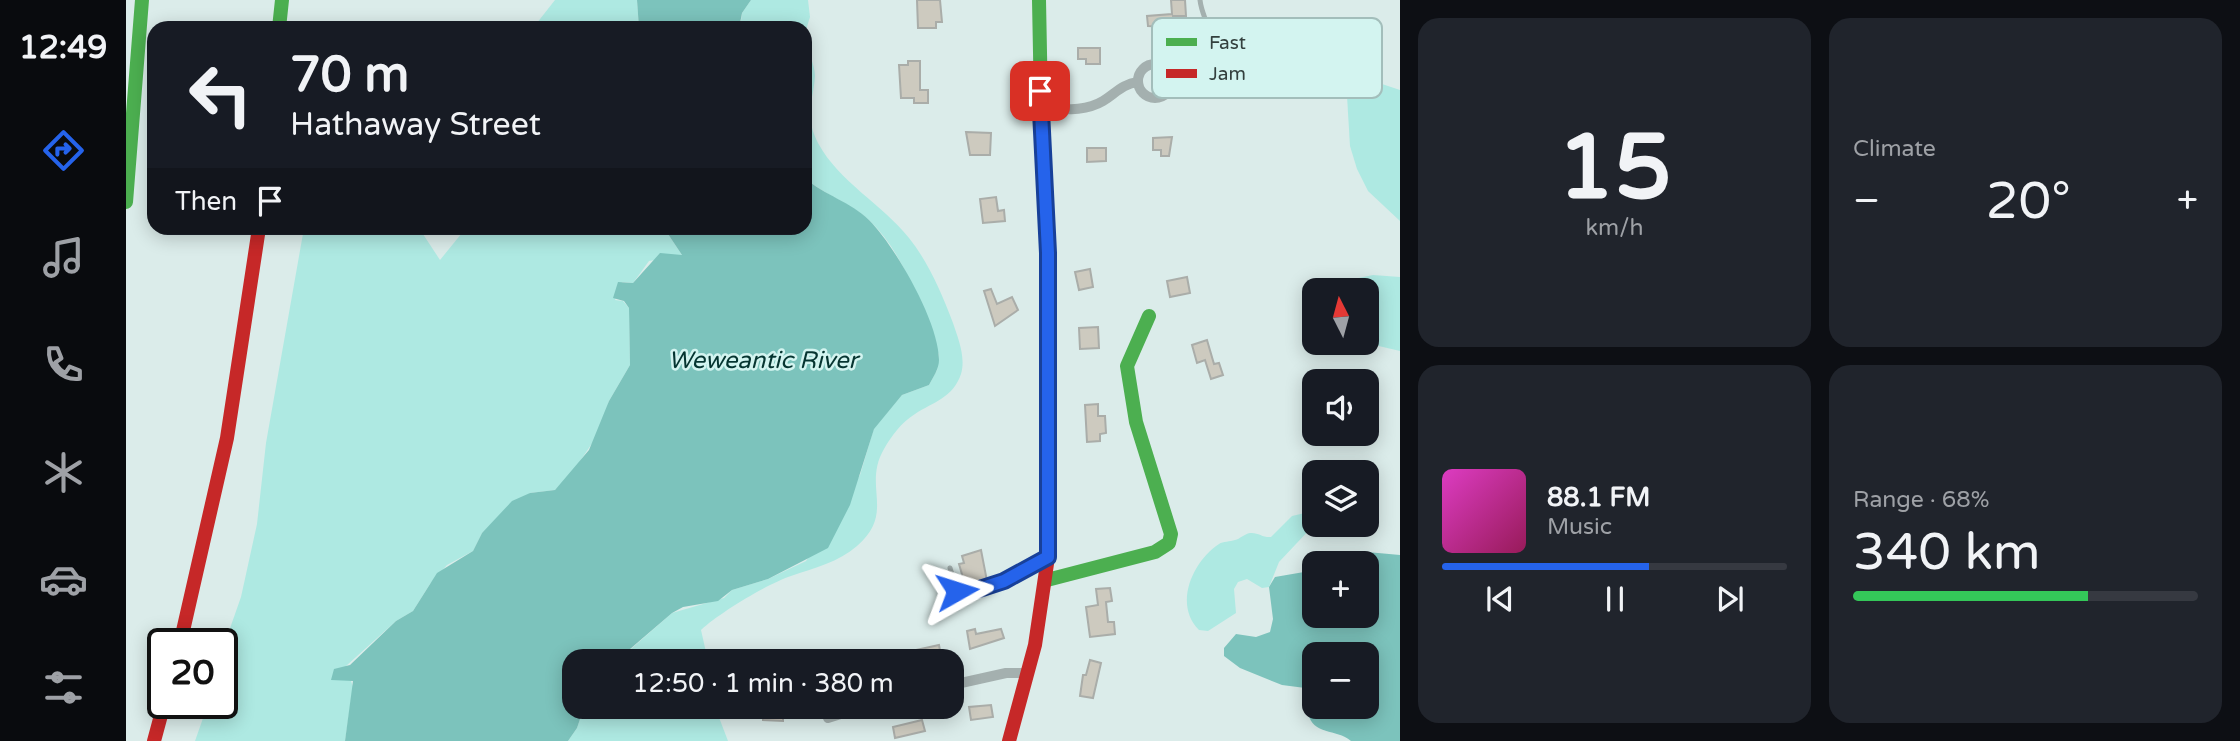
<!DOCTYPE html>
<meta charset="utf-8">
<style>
:root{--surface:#171b24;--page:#20242c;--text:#f1f3f6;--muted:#9ea1a6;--line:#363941;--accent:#2563eb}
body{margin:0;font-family:"Varela Round",sans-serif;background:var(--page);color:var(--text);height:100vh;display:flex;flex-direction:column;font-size:26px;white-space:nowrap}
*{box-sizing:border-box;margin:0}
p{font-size:23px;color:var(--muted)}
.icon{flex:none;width:38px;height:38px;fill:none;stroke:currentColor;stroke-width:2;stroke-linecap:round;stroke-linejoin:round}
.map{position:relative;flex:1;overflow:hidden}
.panel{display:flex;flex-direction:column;gap:18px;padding:18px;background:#0d0f14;width:840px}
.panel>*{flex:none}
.top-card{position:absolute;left:21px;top:21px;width:665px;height:214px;border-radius:21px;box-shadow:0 4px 18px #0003;background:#171b24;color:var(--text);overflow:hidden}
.needle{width:46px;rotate:354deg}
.buttons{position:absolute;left:1176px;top:278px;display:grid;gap:14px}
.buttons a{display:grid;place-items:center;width:77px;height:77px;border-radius:14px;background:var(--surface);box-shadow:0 4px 18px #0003;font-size:35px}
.speed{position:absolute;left:21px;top:628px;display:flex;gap:14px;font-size:35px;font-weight:700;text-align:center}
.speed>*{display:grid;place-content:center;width:91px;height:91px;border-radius:50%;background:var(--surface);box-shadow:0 4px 18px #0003;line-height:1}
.speed .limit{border:4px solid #111;border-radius:10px;background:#fff;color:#111}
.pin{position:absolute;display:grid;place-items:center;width:60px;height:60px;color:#fff;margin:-30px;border-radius:14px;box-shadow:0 4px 10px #0006}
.me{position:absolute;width:77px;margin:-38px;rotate:84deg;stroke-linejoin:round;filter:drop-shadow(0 0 5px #0008)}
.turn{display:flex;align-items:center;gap:24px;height:147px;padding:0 28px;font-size:32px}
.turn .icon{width:91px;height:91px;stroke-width:2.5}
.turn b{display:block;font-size:49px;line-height:60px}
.then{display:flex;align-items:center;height:66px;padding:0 28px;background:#0003;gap:14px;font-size:26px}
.big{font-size:52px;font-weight:600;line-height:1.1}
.panel .card{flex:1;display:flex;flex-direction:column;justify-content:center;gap:10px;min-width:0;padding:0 24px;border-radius:21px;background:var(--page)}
.panel .dial{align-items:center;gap:0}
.dial b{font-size:91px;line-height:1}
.song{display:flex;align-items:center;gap:21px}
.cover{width:84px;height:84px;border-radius:10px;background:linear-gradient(135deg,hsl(310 70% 55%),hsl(330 70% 35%))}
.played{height:7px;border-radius:4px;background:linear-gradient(90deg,var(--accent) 60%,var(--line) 60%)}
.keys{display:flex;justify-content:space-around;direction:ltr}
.heat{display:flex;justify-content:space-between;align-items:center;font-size:38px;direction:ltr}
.charge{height:10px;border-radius:5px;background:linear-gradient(90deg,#34c759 68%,var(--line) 0)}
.panel .tiles{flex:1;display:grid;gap:18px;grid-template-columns:repeat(2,1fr)}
.trip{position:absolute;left:436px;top:649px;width:402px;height:70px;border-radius:21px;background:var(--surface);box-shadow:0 4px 18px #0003;font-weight:600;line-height:70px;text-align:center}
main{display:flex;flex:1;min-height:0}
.tab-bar{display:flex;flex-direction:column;width:126px;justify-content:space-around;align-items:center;background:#090b0e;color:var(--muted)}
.tab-bar .icon{width:49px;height:49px}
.tab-bar .on{color:var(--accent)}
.tab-bar b{font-size:32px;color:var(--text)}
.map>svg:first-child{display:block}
.green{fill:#aee9e2}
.water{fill:#7cc3bc;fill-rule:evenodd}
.building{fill:#cdcabf;stroke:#aaada9;stroke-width:2}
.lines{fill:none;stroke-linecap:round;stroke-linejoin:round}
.lane{stroke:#a4b0af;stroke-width:5}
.street{stroke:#a4b0af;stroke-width:10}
.fast{stroke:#4caf50;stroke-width:14}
.jam{stroke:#c62828;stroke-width:14}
.route-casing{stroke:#184099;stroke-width:18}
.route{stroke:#2563eb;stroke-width:12}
.labels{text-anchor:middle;stroke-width:5;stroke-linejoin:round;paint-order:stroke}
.water-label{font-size:24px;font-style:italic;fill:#063531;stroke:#d3f4f0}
.key{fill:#d3f4f0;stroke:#a3bebb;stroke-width:2}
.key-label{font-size:19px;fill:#33403e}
</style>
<main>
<nav class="tab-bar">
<b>12:49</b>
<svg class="icon on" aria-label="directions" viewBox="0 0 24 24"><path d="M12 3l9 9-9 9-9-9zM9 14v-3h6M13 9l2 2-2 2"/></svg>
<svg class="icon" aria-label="music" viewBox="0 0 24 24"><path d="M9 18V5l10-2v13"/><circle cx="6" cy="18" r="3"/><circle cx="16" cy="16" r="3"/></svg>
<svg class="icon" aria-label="phone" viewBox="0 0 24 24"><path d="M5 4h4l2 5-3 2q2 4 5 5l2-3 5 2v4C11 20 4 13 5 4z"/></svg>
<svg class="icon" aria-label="climate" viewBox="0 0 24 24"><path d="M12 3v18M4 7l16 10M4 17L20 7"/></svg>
<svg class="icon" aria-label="car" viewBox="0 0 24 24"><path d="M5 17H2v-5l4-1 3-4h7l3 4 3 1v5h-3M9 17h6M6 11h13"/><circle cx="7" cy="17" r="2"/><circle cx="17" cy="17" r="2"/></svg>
<svg class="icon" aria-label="filters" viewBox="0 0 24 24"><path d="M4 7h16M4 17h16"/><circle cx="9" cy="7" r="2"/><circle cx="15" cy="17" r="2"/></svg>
</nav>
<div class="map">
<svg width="1274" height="741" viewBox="0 0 1274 741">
<rect width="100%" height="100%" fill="#dbecea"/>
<g class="green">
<path d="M429,0h82l2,28h-106z"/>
<path d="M625,0h57l2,17 -5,16v-5h-65l2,-15z"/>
<path d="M679,41c3,11 10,24 10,35 -2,29 -12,36 3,67 21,39 64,61 91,95 20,25 33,56 44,85 5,15 13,34 8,51 -8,24 -28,28 -46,40 -14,9 -23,21 -31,35 -22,38 12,63 -27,97 -18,16 -43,22 -66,30 -24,8 -72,37 -90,54l7,31 -92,1 56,-49 52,-15 8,-8 36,-11 38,-18 54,-86 14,-47 28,-33 27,-10 8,-15 2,-15c-18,-46 -33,-100 -70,-135 -18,-17 -45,-25 -64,-42z"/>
<path d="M1250,82l24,8v131l-32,-30 -11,-22 -7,-23 -3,-50 9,-11z"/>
<path d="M178,228h115l21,32 26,-32h198l18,27 -33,6 -16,22 -11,-1 -7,18 8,1 6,7 1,57 -21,36 -10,32 -27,40 -17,17 -25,3 -48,40 -9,18 -26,14 -17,19 -17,27 -17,10 -50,45 7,21 -8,54h-150l13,-37h14v-53l19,-54 16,-73 9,-81z"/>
<path d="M1247,275l27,2v74l-34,-8 1,-53h-53v18l-4,-20z"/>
<path d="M1179,513l6,3 1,11 -33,35 -10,25 -7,1 -15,-9 -9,3 -4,7 2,24 -28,18 -9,-1c-26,-26 -6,-69 20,-86 4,-3 11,-2 16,-4 5,-1 9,-6 15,-7 8,-1 13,5 21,4l21,-21z"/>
<path d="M458,707h131l13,34h-160l9,-13z"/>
</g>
<g class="water">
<path d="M511,0h114l-9,13 -3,15h-100z"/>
<path d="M679,178c19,17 46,24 64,42 26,26 70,102 70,140 0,9 -6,17 -10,25l-27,10 -28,34 -24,76 -22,43 -60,31 -36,11 -14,11 -35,6 -11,6 -56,48 -42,1v45h10l-7,21 -9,13h-223l8,-60 -22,-1 3,-11 16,-4 46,-44 17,-10 24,-38 36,-22 9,-18 30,-32 18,-8 25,-3 34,-40 20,-49 21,-36 -1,-57 -5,-7 -11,-3 5,-16 15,1 27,-30 22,2 -18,-27h141z"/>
<path d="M1241,552l33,3v186h-49c-15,-13 -38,-5 -43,-28l6,-8 -1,-16 -31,-4 -42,-17 -16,-12v-8l12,-14 20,3 14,-5 3,-13 -4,-32 6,-10 29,-5 10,-7v51h53v-52l-51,-1 11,-8zM1188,654h53v53h-53z"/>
</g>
<g class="building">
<path d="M791,0h23l2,22h-6v6h-18z"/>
<path d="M1045,0h14l1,16h-13l1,11 -26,-1 -1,-10 25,-2z"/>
<path d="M952,48h22v16h-14v-5h-8z"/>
<path d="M782,61h12v29h8v13h-14v-5h-13l-2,-33h9z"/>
<path d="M840,132l25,1 -1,22h-20z"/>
<path d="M1046,137l-3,19h-8v-6h-8v-12z"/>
<path d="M961,148h19v13l-19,1z"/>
<path d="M870,197l2,14 6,-1 1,11 -22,2 -3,-24z"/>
<path d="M964,269l3,18 -14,3 -4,-18z"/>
<path d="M1061,277l3,16 -20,4 -3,-16z"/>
<path d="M865,289l6,15 15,-7 6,13 -23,16 -11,-35z"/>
<path d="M972,327l1,21 -19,1 -1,-21z"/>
<path d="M1081,340l7,24 5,-1 4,12 -12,4 -6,-19 -8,3 -5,-18z"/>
<path d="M972,404v12h7l1,17 -6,1v7l-13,1 -2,-37z"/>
<path d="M855,550l6,31 -21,7 -7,-24 5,-1 -2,-7z"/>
<path d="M984,588l2,13 -6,1 2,20h6l1,12 -25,3 -4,-30 12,-2 -2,-16z"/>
<path d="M849,629l1,5 25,-5 3,9 -34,11 -3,-18z"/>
<path d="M813,645l2,11 -22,6 -3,-12z"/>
<path d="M964,660l11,3 -8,35 -13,-2 3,-21h3z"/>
<path d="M865,705l2,12 -22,3 -2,-13z"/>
<path d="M637,707h20v14l-20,-1z"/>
<path d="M796,720l3,11 -30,7 -2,-11z"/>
</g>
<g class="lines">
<g class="lane">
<path d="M1041,69l25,-6 16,-14c6,-21 -6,-30 -8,-49"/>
<path d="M824,568l7,23 7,3 40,-13 42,-22"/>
</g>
<g class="street">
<circle cx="1029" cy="81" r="17"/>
<path d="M914,109c21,0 45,3 63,-8 13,-8 19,-17 35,-19"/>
<path d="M826,685l54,-12h22"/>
<path d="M702,718l35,-11"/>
</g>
<g class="fast">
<path d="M913,0l3,157 6,96v224"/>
<path d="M153,28l3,-28"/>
<path d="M0,202l16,-202"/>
<path d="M921,580l108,-28 14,-9 2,-9 -35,-112 -9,-56 22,-50"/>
</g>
<g class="jam">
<path d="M54,644l47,-206 32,-210"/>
<path d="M28,741l10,-37"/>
<path d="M883,741l26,-96 13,-88v-80"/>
</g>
</g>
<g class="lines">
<g class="route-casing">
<path id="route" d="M831,591l7,3 40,-13 44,-24v-304l-8,-162"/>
</g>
<use href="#route" class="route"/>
</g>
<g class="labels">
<g class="water-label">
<text x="637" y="368">Weweantic River</text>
</g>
</g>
<rect x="1026" y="18" width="230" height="80" rx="10" class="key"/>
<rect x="1040" y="38" width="31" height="8" fill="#4caf50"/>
<rect x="1040" y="69" width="31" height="9" fill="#c62828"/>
<g class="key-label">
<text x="1083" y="49">Fast</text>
<text x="1083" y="80">Jam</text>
</g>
</svg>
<div class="buttons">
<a><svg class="needle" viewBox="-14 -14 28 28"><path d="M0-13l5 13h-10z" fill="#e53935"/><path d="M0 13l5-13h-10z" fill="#9ea1a6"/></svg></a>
<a><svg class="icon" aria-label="sound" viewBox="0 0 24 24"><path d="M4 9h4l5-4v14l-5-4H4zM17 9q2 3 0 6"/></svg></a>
<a><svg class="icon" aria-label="layers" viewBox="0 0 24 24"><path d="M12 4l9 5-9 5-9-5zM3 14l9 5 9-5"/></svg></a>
<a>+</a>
<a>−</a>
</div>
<div class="speed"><div class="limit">20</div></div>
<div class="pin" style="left:914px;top:91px;background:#d93025"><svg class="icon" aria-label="arrive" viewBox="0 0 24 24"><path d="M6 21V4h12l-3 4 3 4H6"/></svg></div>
<svg class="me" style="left:831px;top:591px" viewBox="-20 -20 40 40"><path d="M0-17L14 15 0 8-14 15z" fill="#2563eb" stroke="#fff" stroke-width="4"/></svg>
<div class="trip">12:50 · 1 min · 380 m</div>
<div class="top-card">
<div class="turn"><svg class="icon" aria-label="left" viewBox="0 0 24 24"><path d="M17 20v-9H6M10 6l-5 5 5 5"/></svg><div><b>70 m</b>Hathaway Street</div></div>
<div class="then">Then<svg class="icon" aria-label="arrive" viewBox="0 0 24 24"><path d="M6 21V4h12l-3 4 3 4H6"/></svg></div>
</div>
</div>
<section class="panel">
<div class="tiles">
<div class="card dial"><b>15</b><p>km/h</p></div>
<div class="card"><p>Climate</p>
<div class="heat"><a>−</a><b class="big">20°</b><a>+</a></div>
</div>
<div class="card">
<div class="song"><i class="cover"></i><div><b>88.1 FM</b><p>Music</p></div></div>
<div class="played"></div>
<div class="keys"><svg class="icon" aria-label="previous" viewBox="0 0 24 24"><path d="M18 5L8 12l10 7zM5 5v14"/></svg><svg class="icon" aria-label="pause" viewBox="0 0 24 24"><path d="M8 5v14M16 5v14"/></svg><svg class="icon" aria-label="next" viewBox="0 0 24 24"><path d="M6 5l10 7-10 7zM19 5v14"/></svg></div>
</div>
<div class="card"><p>Range · 68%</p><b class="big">340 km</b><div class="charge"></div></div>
</div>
</section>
</main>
